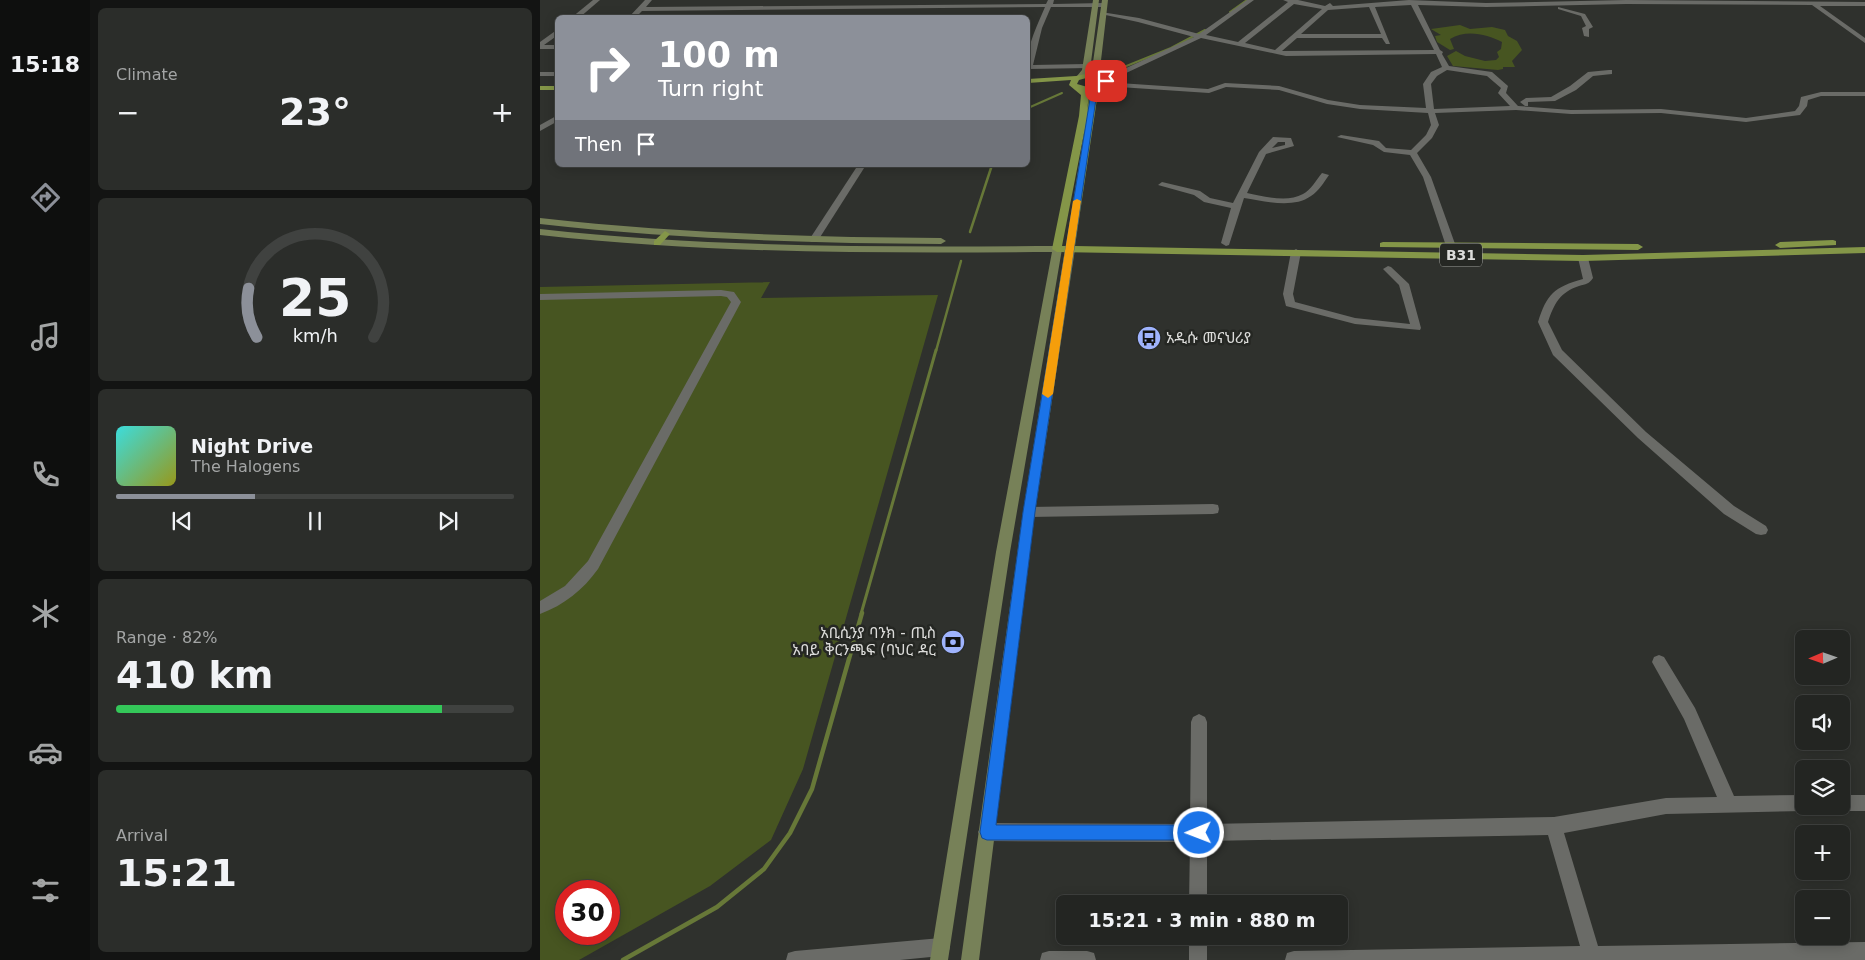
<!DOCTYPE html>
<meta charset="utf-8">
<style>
:root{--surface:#232522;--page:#2b2d2a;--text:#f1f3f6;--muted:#a3a5a5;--line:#404240;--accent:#8c9099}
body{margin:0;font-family:"DejaVu Sans","Noto Sans Ethiopic",sans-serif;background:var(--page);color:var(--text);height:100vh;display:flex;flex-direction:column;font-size:19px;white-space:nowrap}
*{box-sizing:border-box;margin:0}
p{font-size:16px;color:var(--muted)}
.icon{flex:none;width:28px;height:28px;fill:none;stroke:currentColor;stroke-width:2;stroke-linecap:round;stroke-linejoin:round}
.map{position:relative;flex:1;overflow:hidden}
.side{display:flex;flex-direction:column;gap:8px;padding:8px;background:#131413;width:450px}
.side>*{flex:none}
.hud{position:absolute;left:15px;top:15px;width:475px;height:152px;border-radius:8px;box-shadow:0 2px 12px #0003,0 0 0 1px var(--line);background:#8c9099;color:#fff;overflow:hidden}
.needle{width:32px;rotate:268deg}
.tools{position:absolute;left:1255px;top:630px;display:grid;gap:10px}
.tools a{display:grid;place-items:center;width:55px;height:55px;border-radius:8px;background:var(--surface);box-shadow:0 2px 12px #0003,0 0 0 1px var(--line);font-size:25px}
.speed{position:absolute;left:15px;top:880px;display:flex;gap:10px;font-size:25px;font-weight:700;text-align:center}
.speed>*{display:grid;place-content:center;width:65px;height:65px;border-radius:50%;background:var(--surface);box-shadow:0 2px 12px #0003,0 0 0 1px var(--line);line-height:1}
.speed .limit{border:8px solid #d22;background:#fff;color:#111}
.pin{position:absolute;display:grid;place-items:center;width:42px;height:42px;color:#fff;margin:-21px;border-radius:10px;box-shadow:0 2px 8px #0006}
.me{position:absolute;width:55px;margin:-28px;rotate:269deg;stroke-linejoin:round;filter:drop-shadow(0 0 4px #0008)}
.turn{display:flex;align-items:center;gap:18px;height:105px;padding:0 20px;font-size:22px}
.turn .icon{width:65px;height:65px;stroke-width:2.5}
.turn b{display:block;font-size:35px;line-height:42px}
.then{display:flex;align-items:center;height:48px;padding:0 20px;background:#0003;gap:10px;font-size:19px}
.big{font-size:38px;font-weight:700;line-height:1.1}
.side .card{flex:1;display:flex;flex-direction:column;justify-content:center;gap:8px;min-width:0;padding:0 18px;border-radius:8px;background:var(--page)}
.side .dial{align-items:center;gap:0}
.dial svg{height:130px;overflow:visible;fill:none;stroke:var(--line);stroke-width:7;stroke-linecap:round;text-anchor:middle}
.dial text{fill:var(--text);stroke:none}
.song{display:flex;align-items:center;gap:15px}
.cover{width:60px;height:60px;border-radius:8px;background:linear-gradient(135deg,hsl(180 70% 55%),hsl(60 70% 35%))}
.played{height:5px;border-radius:2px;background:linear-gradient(90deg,var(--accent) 35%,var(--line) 35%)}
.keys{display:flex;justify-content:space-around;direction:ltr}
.heat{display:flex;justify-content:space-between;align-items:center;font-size:28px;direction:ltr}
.charge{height:8px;border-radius:4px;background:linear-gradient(90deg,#34c759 82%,var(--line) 0)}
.trip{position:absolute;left:516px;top:895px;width:292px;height:50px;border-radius:8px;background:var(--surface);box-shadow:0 2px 12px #0003,0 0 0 1px var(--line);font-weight:700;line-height:50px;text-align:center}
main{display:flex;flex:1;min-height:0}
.dock{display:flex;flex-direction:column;width:90px;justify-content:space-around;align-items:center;background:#0e0f0e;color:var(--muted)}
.dock .icon{width:35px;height:35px}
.dock .active{color:var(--accent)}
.dock b{font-size:22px;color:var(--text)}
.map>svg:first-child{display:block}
.green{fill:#475521;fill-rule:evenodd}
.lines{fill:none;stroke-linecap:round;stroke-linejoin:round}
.stream-far3{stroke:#677838;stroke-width:2}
.stream-far2{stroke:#677838;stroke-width:2.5}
.stream-far1{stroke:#677838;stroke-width:3}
.stream{stroke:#677838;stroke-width:4.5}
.street{fill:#6a6b67;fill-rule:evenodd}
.secondary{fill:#778158;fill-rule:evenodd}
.primary{fill:#849648;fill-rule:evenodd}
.route{fill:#1a73e8;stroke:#114b97}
.slow{fill:#f59e0b}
.labels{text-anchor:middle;stroke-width:5;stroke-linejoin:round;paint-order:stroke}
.shield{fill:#252723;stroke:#a5a6a3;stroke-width:1}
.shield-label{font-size:14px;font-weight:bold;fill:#dcdcda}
.poi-label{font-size:15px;fill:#dcdcda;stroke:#252723;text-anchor:start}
</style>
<main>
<nav class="dock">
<b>15:18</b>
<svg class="icon active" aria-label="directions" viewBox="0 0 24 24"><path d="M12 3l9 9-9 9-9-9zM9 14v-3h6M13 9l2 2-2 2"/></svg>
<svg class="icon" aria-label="music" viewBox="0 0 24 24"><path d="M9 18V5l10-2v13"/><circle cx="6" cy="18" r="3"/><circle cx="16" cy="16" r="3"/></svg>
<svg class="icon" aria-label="phone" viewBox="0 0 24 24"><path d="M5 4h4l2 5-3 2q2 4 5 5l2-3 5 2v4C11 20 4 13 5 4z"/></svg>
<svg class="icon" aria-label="climate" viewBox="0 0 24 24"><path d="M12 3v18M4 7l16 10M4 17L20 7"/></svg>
<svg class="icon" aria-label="car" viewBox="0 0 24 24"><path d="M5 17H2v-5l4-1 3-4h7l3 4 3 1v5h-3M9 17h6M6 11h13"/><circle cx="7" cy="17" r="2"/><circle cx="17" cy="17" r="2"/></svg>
<svg class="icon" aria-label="filters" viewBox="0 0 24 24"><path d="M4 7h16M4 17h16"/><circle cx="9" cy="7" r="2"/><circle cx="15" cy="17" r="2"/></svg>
</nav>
<section class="side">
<div class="card"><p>Climate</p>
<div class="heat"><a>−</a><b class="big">23°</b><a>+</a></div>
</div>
<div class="card dial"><svg viewBox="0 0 100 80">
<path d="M14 69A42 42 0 1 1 86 69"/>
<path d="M14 69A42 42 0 0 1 9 39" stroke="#8c9099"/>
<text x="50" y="56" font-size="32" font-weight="700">25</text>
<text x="50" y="72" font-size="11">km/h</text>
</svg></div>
<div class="card">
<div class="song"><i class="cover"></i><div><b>Night Drive</b><p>The Halogens</p></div></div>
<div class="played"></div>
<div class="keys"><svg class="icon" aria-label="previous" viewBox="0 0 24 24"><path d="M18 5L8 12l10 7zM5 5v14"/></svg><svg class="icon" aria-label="pause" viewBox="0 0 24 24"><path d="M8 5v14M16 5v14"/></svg><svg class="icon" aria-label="next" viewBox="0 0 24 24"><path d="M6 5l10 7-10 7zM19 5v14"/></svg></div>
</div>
<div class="card"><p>Range · 82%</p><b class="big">410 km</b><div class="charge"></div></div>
<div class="card"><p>Arrival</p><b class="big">15:21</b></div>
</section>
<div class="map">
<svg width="1325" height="960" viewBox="0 0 1325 960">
<rect width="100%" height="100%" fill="#2f312d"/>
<g class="green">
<path d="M920,25l10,4 22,-2 13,3 3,6 9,5 5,9 -10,11 3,6h-12v2l-5,1 -45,-4 -6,-10 9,-5 9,5 20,5 11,-1 3,-3 -2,-5 4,-3 1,-7c-15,-8 -36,-13 -52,-3l4,10 -4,1 -13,-8 -2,-6 6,-1 -10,-6z"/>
<path d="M230,282l-9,16 177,-3 -135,474 -32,71 -61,46 -131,74h-39v-673zM26,891h43v43h-43z"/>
</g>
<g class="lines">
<g class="stream-far3">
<path d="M690,12l17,-12"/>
<path d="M569,73l62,-25 34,-18"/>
<path d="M488,108l34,-15"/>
</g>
<g class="stream-far2">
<path d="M430,232l22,-67"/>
<path d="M396,351l25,-90"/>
</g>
<path class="stream-far1" d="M321,614l75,-264"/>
<path class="stream" d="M83,960l94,-53 47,-38 26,-36 22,-44 50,-176"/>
<g class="street">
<path d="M53,0h7l-21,18h-8z"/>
<path d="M105,0h7l-6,7 400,-3 2,-4h6l-1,4 51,-1 3,2 -3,2h-53l-9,21 -9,37 53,-1h3v4l-61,1c-3,-20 9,-43 17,-62l-403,4 -7,7h-7z"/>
<path d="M707,0h7l-48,35 32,7 50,-40 -5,-2h15l27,6 5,-3 3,3 76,-6 77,3 140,-3 239,2v4h-45l45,32v5l-53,-38 -186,-1 -140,3 -68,-2 22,45 3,2 -1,2 7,12 43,6 16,14 -2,7 12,13 53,4 90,-1 85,9 49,-7 4,-5 2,-9 20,-5h44v4h-44l-13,4 -1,6 -7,9 -54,7 -85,-9 -90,1 -55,-4 -81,3 4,12 -7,13 -15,15 14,24 28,78 -5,3 -5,-3 -26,-78 -13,-22 -26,-3 -11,-7 -36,-8 4,-2 38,6 7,7 25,2 15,-15 5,-10 -3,-12 -68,-4 -33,-5 -48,-14 -53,-3 -17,6 -90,-6 -4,-2 4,-2 89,6 17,-6 54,3 49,14 32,5 66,3 -3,-24 8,-12 11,-5 -6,-13 -150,2 -85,-18 -92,43 -7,-2 92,-42 -56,-15 -37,-8v-2l38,6 60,16zM754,4l28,5 -47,41 -30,-7zM871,5l23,45 -152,1 15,-13h85l4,6h4l-15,-37zM829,7l12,27h-80l27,-24zM907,70l40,6 14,12 -3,5 12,13 -76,3 -3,-25 6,-8z"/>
<path d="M1018,7l27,7 8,13 -4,2v8l-5,-1 -2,-8 4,-2 -5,-10 -23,-7z"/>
<path d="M18,29v6l-14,10h14v4h-18v-7z"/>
<path d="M1069,70h3v4l-19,2 -17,14 -21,11 -27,1v4h-3l-5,-4 6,-4 25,-1 19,-11 18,-14z"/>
<rect x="0" y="72" width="18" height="4"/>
<path d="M18,115v6l-18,10v-6z"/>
<path d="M733,137l18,1 3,8 -28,8 -19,39c16,3 40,10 56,1 8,-4 13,-14 19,-21l7,2c-5,7 -10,16 -18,21 -18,13 -47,5 -67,2l-15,47 -3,1 -5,-3 10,-35 -27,-6 -10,-7 -36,-10 4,-3 38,9 10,7 23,5 26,-51zM738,142h7v3l-13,3z"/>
<path d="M318,165h8l-49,77h-6l-2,-2z"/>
<path d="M756,249l5,3 -8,42 2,8 60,16 55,6 -11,-39 -16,-16 5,-3 3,1 18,17 12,44 -1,2 -65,-6 -69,-18 -3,-12 8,-42z"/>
<path d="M1043,255l5,3 5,20c-4,6 -7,6 -14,8 -19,6 -25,18 -31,36l14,28 84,82 88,74 32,20 2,4 -2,4 -5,1 -5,-1 -32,-20 -86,-76 -85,-83 -15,-33c9,-28 16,-35 45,-43l-5,-21z"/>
<path d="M181,290l13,2 7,10 -143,267c-15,21 -34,36 -58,45v-13l25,-15 23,-25 143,-259 -4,-5 -6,-1 -181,4v-6z"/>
<path d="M673,504l5,1 1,4 -1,4 -5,1 -184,3 -5,-1 -1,-4 1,-4 5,-1z"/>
<path d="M1119,655l5,2 31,51 39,88 70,-1v11h7l-7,5 -138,3 -102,19 34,113 267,-4v18h-580l2,-7 7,-2 286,-5 -32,-111 -341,6v63h-18l1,-62 -203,-1 -6,-3 -3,-6 3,-6 6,-3 203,1 1,-102 2,-5 6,-3 6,3 2,5v102l347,-7 112,-19 51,-1 -33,-78 -32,-57 2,-5z"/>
<path d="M1301,795h24v16h-24l-6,-2 -1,-3h7z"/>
<rect x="649" y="936" width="18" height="24"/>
<path d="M401,938l7,2 2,7 -2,7 -7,2 -41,4h-114l2,-7 7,-2z"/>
<path d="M509,951h38l7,2 2,7h-56l2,-7z"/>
</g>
<g class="secondary">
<path d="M553,0h6l-9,70 -9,8 -4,-2 5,-6z"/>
<path d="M562,0h6l-8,69 3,7 -4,2h-3l-4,-9z"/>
<path d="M0,218c133,15 267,19 401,20l5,3 -5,3c-134,-1 -268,-5 -401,-20z"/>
<path d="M0,229c172,19 344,18 517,17l5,3 -52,303 -62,408h-18l66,-408 56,-300c-171,1 -342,2 -512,-17z"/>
<path d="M530,246l5,3 -40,263 -56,448h-18l62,-448 42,-263z"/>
</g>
<g class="primary">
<path d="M550,73l14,1 6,9 -13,16 -22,147 508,9 282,-8v6l-282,8 -526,-9 -5,-3 27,-133 2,-21 -12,-10 2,-5 -43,3v-4l48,-3zM550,77l9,1 3,5 -11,5 -14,-4 2,-4zM546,92h8l-5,7 -2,12 2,-16zM545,128l-19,118h-4z"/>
<rect x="0" y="86" width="18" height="4"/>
<path d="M125,231l5,3 -10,11h-6v-4z"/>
<path d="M1293,240l3,1v4l-56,3 -5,-3 5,-3z"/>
<path d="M843,242l255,2 5,3 -5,3 -258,-3v-4z"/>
</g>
</g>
<path class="route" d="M564,79l6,2 -14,18 -61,413 -39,313h203l5,2 2,6 -2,5 -5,2h-212l-5,-2 -2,-6 43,-320 67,-413z"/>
<path class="slow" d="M537,199l4,2 -28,193 -5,4 -6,-4 31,-193z"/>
<defs>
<g id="bus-disc" transform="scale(1.25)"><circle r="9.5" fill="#9fb3fd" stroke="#252723"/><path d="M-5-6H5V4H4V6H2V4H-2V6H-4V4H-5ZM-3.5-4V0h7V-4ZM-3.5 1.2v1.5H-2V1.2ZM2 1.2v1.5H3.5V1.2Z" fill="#111"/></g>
<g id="bank-disc" transform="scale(1.25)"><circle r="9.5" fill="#9fb3fd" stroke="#252723"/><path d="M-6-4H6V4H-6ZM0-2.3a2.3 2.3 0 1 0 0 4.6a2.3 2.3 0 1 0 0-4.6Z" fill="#111"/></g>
</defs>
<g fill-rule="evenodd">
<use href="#bus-disc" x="609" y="338"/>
<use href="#bank-disc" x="413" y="642"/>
</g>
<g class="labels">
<rect class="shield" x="900" y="243.5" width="42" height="23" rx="4"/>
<g class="shield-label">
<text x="921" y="260">B31</text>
</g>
<g class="poi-label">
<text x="626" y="343">አዲሱ መናህሪያ</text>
<text x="396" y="638" text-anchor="end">አቢሲንያ ባንክ - ጢስ<tspan x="396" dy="17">አባይ ቅርንጫፍ (ባህር ዳር</tspan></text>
</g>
</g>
</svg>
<div class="tools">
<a><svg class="needle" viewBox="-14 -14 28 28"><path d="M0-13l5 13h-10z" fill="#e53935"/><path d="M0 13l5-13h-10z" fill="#a3a5a5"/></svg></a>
<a><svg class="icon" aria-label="sound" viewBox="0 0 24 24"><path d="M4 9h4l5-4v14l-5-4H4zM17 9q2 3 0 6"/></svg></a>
<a><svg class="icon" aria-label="layers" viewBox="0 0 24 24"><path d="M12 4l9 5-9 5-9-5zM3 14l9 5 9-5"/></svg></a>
<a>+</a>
<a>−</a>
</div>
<div class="speed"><div class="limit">30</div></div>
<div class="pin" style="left:566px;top:81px;background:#d93025"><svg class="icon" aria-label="arrive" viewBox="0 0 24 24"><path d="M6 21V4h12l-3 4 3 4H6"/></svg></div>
<svg class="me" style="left:659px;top:833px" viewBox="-20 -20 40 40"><circle r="17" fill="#1a73e8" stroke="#fff" stroke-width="3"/><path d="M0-11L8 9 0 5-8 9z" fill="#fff"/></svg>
<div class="trip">15:21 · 3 min · 880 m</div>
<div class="hud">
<div class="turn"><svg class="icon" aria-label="right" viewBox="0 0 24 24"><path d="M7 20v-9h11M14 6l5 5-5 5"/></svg><div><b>100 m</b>Turn right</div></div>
<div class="then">Then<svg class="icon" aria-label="arrive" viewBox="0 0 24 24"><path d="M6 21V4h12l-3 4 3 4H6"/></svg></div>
</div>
</div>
</main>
